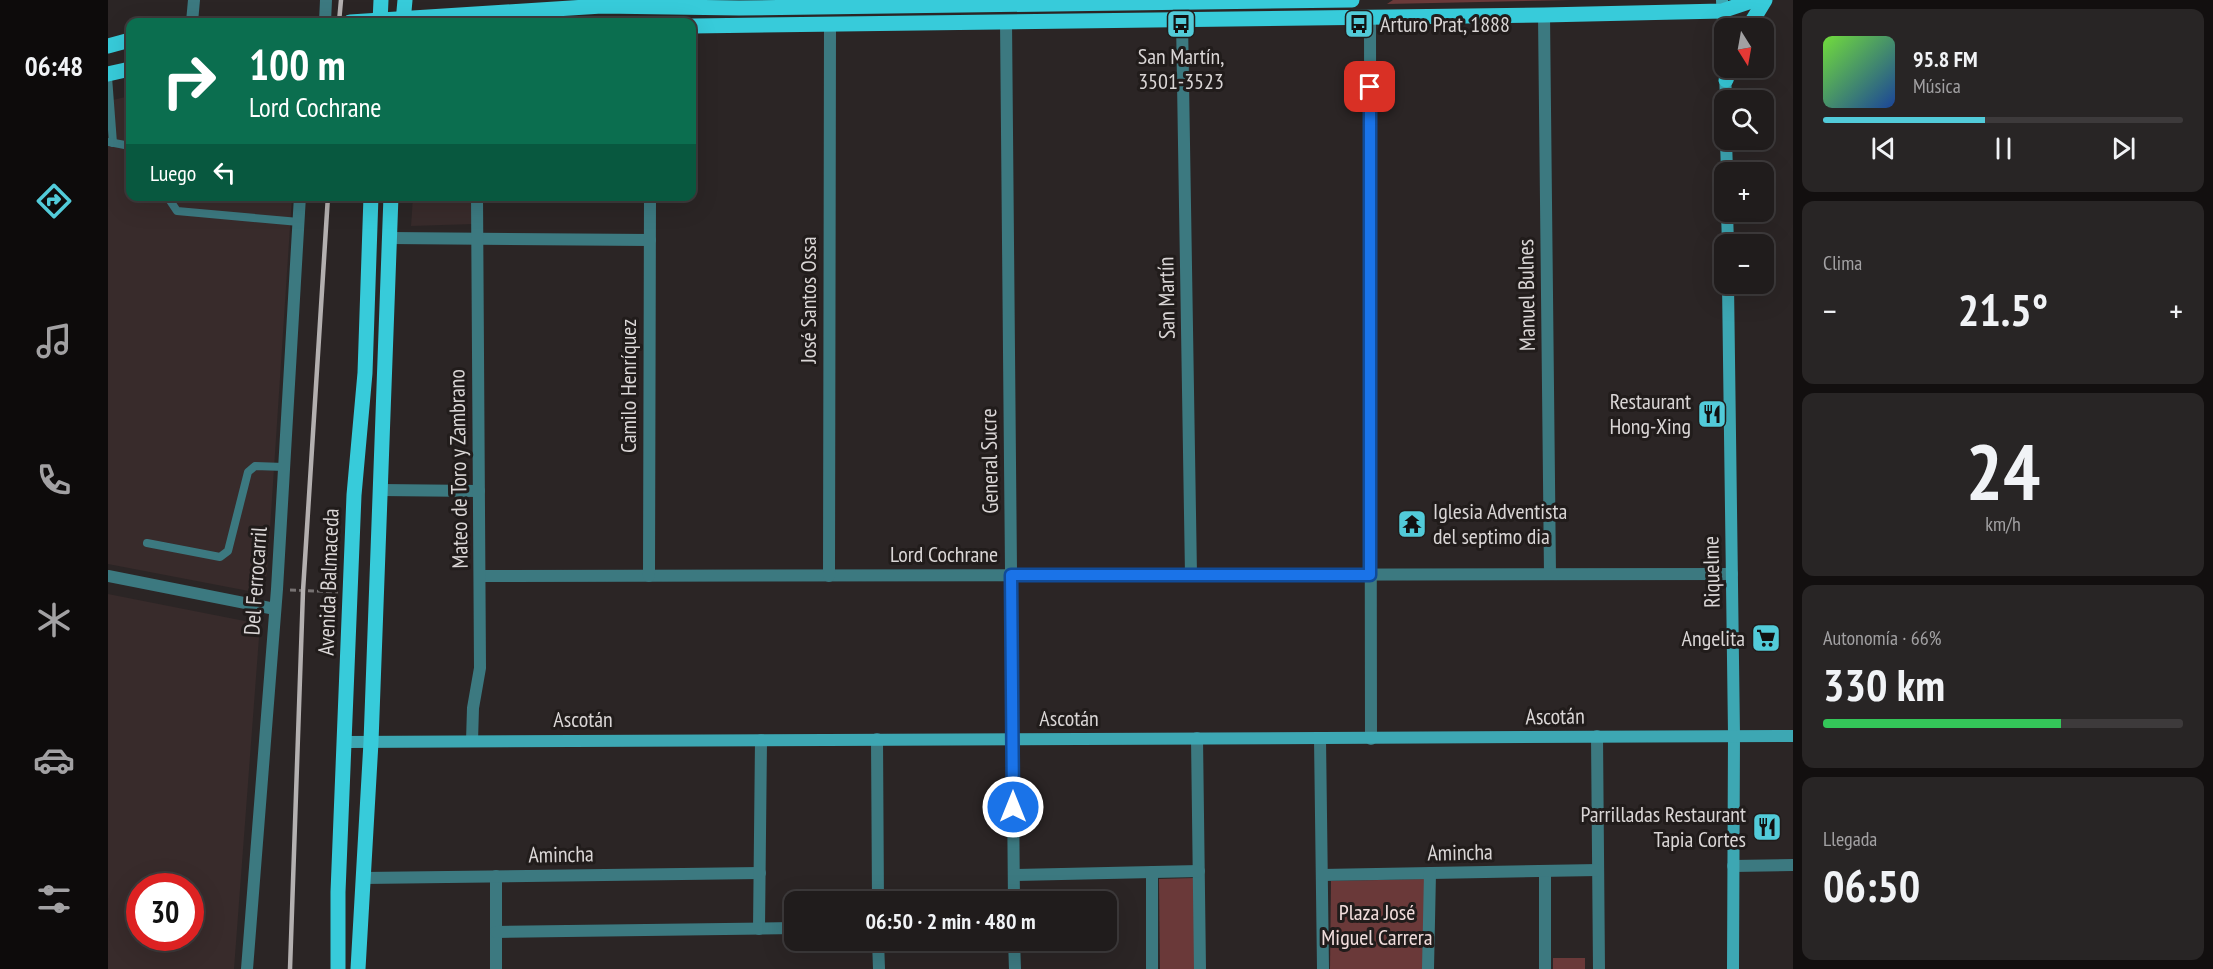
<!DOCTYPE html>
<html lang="es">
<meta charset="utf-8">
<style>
:root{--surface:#201c1c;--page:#282525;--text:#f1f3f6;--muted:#a2a1a3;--line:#3d3a3b;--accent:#52cbd9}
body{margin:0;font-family:"PT Sans Narrow",sans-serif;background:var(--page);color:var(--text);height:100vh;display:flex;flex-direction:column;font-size:22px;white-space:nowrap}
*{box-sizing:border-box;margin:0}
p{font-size:20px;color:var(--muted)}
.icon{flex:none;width:33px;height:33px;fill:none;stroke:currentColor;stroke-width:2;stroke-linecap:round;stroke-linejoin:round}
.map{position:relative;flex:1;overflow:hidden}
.drawer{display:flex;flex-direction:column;gap:9px;padding:9px;background:#120f0f;width:420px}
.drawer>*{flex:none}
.guide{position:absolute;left:18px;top:18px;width:570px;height:183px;border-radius:12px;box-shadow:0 6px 24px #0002,0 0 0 2px var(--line);background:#0b6e4f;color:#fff;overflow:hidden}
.needle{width:39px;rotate:169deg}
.controls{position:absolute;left:1606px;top:18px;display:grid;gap:12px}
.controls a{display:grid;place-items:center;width:60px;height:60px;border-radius:12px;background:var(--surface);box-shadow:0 6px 24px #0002,0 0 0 2px var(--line);font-size:30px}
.speed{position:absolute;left:18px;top:873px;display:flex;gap:12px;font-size:30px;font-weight:700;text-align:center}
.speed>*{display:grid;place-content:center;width:78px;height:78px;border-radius:50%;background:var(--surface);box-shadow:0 6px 24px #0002,0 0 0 2px var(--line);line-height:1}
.speed .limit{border:9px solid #d22;background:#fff;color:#111}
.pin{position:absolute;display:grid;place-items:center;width:51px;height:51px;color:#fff;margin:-26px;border-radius:12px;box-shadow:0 3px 9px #0006}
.me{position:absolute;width:66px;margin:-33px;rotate:0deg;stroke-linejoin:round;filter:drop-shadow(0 0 4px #0008)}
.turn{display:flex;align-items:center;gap:21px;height:126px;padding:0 24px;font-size:27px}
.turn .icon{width:78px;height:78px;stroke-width:2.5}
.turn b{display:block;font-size:42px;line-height:51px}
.then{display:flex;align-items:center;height:57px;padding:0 24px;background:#0003;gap:12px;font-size:22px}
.big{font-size:45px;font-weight:700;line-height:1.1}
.drawer .widget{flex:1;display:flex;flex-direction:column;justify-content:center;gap:9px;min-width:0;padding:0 21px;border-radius:12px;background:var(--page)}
.drawer .dial{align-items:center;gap:0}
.dial b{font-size:78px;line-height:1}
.song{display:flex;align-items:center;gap:18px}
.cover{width:72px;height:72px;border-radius:9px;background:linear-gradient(135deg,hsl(100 70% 55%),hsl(220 70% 35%))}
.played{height:6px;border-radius:3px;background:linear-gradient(90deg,var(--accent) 45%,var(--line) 45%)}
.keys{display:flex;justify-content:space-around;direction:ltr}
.heat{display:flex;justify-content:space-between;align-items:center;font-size:33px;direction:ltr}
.charge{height:9px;border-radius:4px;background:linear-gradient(90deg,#34c759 66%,var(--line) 0)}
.trip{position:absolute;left:676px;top:891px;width:333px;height:60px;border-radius:12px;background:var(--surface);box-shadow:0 6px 24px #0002,0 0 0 2px var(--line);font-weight:700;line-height:60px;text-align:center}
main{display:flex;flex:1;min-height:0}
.tabs{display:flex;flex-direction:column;width:108px;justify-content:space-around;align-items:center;background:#0d0b0b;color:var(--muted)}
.tabs .icon{width:42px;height:42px}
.tabs .on{color:var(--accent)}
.tabs b{font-size:27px;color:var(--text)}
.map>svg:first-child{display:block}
.built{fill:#382b2b;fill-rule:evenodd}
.green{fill:#6a3939}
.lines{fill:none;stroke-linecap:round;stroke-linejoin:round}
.path{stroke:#777272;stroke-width:3;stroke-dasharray:6 3;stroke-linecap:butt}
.lane{stroke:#3c7980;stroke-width:8}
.street{stroke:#3c7980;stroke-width:12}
.secondary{stroke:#3da7b3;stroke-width:12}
.primary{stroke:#37cbda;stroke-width:15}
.rail{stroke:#b4b0b0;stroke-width:4.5}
.route-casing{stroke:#114b97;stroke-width:15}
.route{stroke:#1a73e8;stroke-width:10}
.labels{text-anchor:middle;stroke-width:6;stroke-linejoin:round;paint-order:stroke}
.poi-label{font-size:22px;fill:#dad6d6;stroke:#211c1b;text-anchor:end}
.street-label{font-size:22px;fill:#dad6d6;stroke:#211c1b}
.park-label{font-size:22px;fill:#f1dddc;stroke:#211c1b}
</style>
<main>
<nav class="tabs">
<b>06:48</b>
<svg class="icon on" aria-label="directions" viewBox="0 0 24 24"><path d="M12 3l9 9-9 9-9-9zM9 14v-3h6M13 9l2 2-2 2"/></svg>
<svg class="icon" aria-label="music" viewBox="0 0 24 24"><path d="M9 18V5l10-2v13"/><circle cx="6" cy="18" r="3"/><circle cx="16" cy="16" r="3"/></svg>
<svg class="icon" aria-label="phone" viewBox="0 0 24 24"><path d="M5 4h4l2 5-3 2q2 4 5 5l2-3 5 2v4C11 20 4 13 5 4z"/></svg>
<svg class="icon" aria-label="climate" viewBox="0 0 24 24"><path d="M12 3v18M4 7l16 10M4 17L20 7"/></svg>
<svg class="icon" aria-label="car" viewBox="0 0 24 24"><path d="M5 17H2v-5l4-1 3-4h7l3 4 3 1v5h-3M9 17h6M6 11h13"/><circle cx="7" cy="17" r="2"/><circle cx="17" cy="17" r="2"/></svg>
<svg class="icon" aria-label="filters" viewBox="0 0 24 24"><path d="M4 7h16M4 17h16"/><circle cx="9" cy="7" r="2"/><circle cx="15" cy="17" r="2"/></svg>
</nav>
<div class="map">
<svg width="1685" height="969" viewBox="0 0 1685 969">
<rect width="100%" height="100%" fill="#2b2525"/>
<g class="built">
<path d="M22,96v100l162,1 -25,377 -3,10 -10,8 -146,-28v-463z"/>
<path d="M305,197h60l1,27 -63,2z"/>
<path d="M0,594l152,30 -26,345h-126zM32,886h50v52h-50z"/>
</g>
<g class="green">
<path d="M1285,0h178l-184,4z"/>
<path d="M1086,878v91h-34l-1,-90z"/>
<path d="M1318,879l-3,90h-93l1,-88z"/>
<rect x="1445" y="958" width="32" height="11"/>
</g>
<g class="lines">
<path class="path" d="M182,590l48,2"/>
<g class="lane">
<path d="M0,77l5,66"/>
<path d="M1,142l21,4"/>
<path d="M59,196l10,15 122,11"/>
<path d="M39,543l73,14 8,-6 20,-79 7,-6 29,1"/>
</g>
<g class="street">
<path d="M1436,15l6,559"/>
<path d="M1262,17l1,722"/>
<path d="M1074,20l9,555"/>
<path d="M898,21l8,881"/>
<path d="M84,22l2,-22"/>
<path d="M217,22l1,-22"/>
<path d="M281,238l261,2"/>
<path d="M272,490l99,1"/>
<path d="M0,576l167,33"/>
<path d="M372,576l1252,-2"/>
<path d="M541,576l1,-380"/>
<path d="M721,576l1,-552"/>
<path d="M1489,736l2,233"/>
<path d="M1089,738l3,231"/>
<path d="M1212,738l3,231"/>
<path d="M769,739l1,163"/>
<path d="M364,741l1,-33 7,-40 -3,-472"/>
<path d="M1625,866l60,-1"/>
<path d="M1437,871v98"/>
<path d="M906,875l185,-4"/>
<path d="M1214,875l276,-5"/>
<path d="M388,876v93"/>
<path d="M255,878l397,-5"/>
<path d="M651,929l2,-189"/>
<path d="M388,932l299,-4"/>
<path d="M770,940l1,29"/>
<path d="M906,940l1,29"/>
<path d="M139,969l30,-380 23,-393"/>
<path d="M1044,969v-97"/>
<path d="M1320,969l2,-96"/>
</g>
<g class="secondary">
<path d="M1614,0l3,65"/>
<path d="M1617,72l1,28"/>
<path d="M1618,140l1,32"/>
<path d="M1619,212l1,32"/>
<path d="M1620,284l6,450 -1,235"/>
<path d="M237,742l1448,-6"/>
</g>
<g class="primary">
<path d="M242,22l252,-16 137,2 613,-8"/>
<path d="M272,22l1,-22"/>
<path d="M295,22l2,-22"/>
<path d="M584,26l852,-11 178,-4 33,-11"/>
<path d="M1640,28l17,-28"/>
<path d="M0,46l22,-6"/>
<path d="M0,74l22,-5"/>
<path d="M1618,80l4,-12"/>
<path d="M230,969v-77l16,-397 11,-122 6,-177"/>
<path d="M250,969l13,-227 20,-546"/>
</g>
<g class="rail">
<path d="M231,22l2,-22"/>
<path d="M182,969l13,-378 25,-395"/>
</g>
</g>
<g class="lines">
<g class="route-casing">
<path id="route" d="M905,807l-2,-232h359v-488"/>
</g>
<use href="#route" class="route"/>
</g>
<defs>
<g id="bus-square" transform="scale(1.5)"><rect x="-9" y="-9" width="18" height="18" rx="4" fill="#52cbd9" stroke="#211c1b"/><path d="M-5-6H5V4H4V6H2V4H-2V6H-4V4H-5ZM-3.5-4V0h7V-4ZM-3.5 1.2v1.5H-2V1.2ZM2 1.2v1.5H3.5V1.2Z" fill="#111"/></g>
<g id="restaurant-square" transform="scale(1.5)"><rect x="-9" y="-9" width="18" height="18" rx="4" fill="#52cbd9" stroke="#211c1b"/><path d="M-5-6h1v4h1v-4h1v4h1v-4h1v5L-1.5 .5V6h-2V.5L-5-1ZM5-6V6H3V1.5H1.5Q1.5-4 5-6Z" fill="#111"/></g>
<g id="temple-square" transform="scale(1.5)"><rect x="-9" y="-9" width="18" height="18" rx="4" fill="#52cbd9" stroke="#211c1b"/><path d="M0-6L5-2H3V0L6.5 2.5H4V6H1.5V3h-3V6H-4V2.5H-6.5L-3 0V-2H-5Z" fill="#111"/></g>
<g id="supermarket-square" transform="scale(1.5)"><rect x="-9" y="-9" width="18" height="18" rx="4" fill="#52cbd9" stroke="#211c1b"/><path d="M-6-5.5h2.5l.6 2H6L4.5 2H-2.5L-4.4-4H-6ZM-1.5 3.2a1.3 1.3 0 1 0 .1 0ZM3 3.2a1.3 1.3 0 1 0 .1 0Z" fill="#111"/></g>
</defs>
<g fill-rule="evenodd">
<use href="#bus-square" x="1073" y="24"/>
<use href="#bus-square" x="1251" y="24"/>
<use href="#restaurant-square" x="1604" y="414"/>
<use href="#temple-square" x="1304" y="524"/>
<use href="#supermarket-square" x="1658" y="638"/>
<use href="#restaurant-square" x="1659" y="827"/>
</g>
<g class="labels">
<g class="poi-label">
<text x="1272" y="32" text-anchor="start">Arturo Prat, 1888</text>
<text x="1073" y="64" text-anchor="middle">San Martín,<tspan x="1073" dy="25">3501-3523</tspan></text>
<text x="1583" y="409">Restaurant<tspan x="1583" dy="25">Hong-Xing</tspan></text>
<text x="1325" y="519" text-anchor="start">Iglesia Adventista<tspan x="1325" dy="25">del septimo dia</tspan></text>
<text x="1637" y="646">Angelita</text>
<text x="1638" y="822">Parrilladas Restaurant<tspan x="1638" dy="25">Tapia Cortes</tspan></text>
</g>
<g class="street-label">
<text transform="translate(1418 295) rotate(-91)" y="8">Manuel Bulnes</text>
<text transform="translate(1058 298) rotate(-91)" y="8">San Martín</text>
<text transform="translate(700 300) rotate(-90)" y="8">José Santos Ossa</text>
<text transform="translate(520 386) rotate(-90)" y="8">Camilo Henríquez</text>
<text transform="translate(881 461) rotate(-91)" y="8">General Sucre</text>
<text transform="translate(350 469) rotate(-91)" y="8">Mateo de Toro y Zambrano</text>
<text x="836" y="562">Lord Cochrane</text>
<text transform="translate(1603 572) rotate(-91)" y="8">Riquelme</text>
<text transform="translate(147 581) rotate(-86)" y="8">Del Ferrocarril</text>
<text transform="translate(220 582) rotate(-88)" y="8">Avenida Balmaceda</text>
<text transform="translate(1447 716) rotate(-1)" y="8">Ascotán</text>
<text x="961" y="726">Ascotán</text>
<text x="475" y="727">Ascotán</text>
<text transform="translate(1352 852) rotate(-1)" y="8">Amincha</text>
<text transform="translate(453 854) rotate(-1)" y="8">Amincha</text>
</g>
<g class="park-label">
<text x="1269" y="920">Plaza José<tspan x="1269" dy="25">Miguel Carrera</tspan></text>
</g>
</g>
</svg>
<div class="controls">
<a><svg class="needle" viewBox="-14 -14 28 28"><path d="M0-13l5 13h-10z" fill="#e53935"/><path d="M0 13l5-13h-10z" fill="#a2a1a3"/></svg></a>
<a><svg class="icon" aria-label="search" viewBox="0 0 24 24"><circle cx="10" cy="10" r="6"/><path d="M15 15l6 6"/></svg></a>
<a>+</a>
<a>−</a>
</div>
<div class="speed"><div class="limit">30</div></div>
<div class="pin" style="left:1262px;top:87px;background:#d93025"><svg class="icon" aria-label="arrive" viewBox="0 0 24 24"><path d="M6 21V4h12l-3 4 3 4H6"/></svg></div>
<svg class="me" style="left:905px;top:807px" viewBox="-20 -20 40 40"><circle r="17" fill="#1a73e8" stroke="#fff" stroke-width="3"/><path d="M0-11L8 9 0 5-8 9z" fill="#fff"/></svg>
<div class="trip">06:50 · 2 min · 480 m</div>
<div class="guide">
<div class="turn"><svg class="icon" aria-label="right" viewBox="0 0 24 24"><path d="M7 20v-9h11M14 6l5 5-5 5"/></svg><div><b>100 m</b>Lord Cochrane</div></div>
<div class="then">Luego<svg class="icon" aria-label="left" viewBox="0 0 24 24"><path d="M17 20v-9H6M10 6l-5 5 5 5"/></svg></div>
</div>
</div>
<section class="drawer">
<div class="widget">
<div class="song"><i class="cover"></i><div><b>95.8 FM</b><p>Música</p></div></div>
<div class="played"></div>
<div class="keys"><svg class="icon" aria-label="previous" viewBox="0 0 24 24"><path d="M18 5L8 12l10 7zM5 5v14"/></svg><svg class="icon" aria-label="pause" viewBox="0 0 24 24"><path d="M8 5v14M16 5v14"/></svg><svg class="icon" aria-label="next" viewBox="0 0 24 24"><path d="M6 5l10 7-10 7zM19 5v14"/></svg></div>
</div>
<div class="widget"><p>Clima</p>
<div class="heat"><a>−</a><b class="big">21.5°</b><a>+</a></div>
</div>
<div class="widget dial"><b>24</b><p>km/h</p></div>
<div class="widget"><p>Autonomía · 66%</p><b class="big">330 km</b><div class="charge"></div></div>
<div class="widget"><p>Llegada</p><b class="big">06:50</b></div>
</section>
</main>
